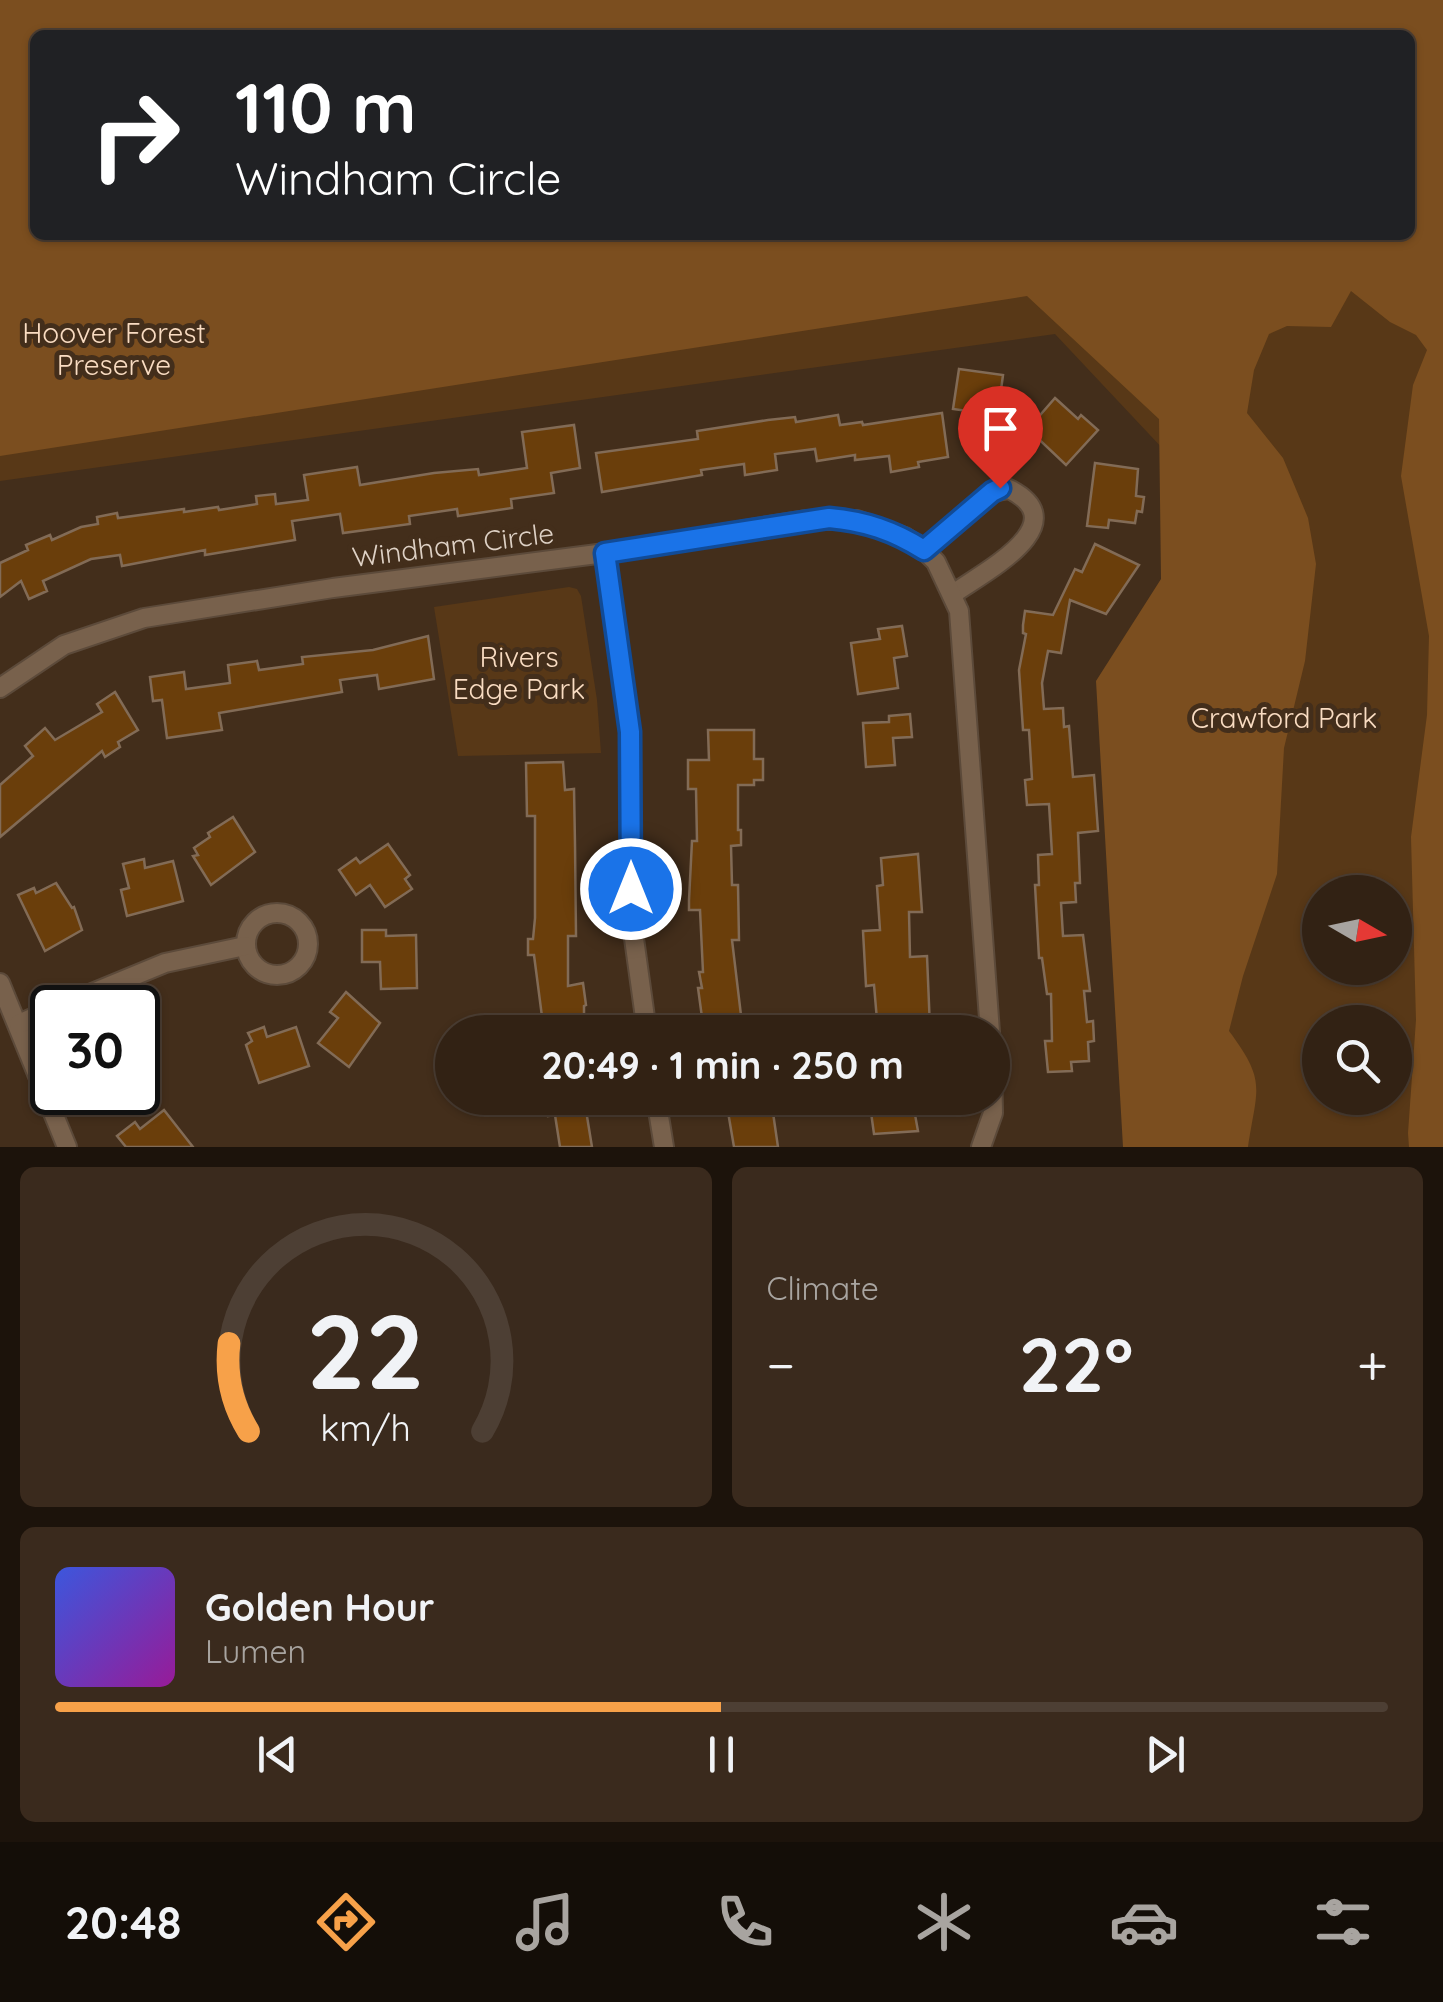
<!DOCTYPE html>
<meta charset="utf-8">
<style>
:root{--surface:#322214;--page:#3a2a1d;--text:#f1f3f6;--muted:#a8a4a0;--line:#4d3f34;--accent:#f7a149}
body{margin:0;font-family:Quicksand,sans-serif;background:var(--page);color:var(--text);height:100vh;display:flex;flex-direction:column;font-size:38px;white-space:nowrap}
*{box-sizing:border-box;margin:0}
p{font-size:32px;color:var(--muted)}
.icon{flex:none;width:55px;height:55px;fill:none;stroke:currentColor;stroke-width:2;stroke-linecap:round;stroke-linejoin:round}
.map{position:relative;height:1147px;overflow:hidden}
.sheet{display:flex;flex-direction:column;gap:20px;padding:20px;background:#1c130b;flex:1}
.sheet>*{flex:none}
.guide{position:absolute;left:30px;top:30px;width:1385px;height:210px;border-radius:15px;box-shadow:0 2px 8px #0004,0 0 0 2px var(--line);background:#202124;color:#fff;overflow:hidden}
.needle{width:65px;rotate:99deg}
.buttons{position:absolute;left:1302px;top:875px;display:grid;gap:20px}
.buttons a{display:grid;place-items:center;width:110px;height:110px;border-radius:50%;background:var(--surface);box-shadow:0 2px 8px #0004,0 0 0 2px var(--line);font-size:50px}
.speed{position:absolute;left:30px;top:985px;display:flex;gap:20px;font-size:50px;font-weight:700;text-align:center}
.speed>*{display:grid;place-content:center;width:130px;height:130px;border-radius:50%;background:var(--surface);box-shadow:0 2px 8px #0004,0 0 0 2px var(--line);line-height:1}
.speed .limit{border:5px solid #111;border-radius:15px;background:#fff;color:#111}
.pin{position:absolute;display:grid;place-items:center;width:85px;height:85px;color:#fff;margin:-102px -42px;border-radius:50% 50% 50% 0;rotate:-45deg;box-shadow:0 0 10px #0007}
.pin .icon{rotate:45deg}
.me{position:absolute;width:110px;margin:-55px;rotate:0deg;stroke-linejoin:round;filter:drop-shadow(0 0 8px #0008)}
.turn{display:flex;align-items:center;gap:35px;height:210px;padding:0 40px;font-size:45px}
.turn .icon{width:130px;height:130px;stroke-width:2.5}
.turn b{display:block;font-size:70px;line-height:85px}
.big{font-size:75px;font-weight:700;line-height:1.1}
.sheet .widget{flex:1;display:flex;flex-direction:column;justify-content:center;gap:15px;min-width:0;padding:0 35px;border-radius:15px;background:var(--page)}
.sheet .dial{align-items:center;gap:0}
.dial svg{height:260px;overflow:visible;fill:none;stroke:var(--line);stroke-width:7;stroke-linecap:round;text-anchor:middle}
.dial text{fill:var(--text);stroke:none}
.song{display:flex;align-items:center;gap:30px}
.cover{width:120px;height:120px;border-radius:15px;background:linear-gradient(135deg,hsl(230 70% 55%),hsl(300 70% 35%))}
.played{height:10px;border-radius:5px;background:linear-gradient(90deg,var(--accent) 50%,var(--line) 50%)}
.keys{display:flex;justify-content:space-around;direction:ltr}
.heat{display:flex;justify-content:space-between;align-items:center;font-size:55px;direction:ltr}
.sheet .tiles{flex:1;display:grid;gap:20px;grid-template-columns:1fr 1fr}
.widget:last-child{grid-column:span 2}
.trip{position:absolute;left:435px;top:1015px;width:575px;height:100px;border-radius:50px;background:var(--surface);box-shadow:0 2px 8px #0004,0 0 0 2px var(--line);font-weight:700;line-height:100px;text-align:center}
.menu{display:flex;height:160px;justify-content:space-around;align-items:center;background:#140e08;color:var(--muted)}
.menu .icon{width:70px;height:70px}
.menu .on{color:var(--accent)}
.menu b{font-size:45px;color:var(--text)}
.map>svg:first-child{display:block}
.green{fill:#583817;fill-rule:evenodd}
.forest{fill:#7b4e1f;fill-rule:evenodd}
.building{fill:#6a3e0b;stroke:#826b56;stroke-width:2.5}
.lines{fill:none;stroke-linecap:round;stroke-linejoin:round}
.street-casing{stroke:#5c4a3a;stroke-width:22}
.street{stroke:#78614c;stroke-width:18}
.route-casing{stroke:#114b97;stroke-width:25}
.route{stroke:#1a73e8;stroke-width:18}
.labels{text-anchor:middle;stroke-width:10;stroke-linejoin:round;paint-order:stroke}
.park-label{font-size:28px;fill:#f9dcc2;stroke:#432e1b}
.street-label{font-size:28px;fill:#ded1c5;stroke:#432e1b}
</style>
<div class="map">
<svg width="1443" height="1147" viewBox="0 0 1443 1147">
<rect width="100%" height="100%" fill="#432e1b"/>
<g class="green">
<path d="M0,0h1443v1147h-297l40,-566 -6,-114 -125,-133 -1055,147zM35,35h1375v200h-1375zM1320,892h75v76h-75zM1320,1022h75v76h-75z"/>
<path d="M569,587l8,2 4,7 16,104 4,53 -143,3 -24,-149z"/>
</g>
<path class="forest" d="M0,0h1443v1147h-34l-1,-14 8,-113 -5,-183 16,-122 2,-79 -28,-160 12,-91 14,-35 -11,-15 -26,-13 -39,-31 -20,36 -44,-1 -18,8 -15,36 -7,43 36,45 25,60 8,46 -11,97 -21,87 -7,126 -34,102 -14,55c38,51 28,56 19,116h-125l-27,-466 65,-102 -2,-160 -132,-123 -1027,160zM1410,35v200h-1375v-200z"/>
<g class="building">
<path d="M959,369l44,6 -4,30 4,1 -1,6 10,1 -3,22 -29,-2 2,-20 -29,-4z"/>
<path d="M1055,398l23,21 3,-4 17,15 -32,35 -38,-36z"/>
<path d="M942,413l6,44 -30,5 1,5 -28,5 -2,-16 -34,4v-5l-38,6 -2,-12 -40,5 2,16 -32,5 -1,-11 -43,6 1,5 -100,17 -6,-39 102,-14 -1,-8 71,-11 27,-3 1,5 42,-7 2,10 22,-3 1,3z"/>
<path d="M574,425l6,43 -29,5 3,20 -43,6 1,9 -54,8 -1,-7 -48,7 1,8 -67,9 -3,-19 -48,7 3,19 -90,15v-5l-83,16 -2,-11 -29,4 -48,22 4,10 -18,8 -8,-18 -21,16v-34l28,-13 -2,-5 24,-10 2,5 29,-13 17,-3 -1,-7 20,-4 1,5 66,-9v3l34,-5 1,3 38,-6 -1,-8 19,-2 1,10 32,-4 -4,-25 53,-8 3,18 74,-12 44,-4 1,6 48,-7 -5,-36z"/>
<path d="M1095,463l43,6 -2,27 8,1 -2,15 -5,-1 -2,12 -26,-3 -1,8 -21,-2z"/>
<path d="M1095,544l44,21 -33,49 -36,-14 -9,53 -13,-2 -6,32 2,26 19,-1 1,19 5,-1 4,51 21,-2 4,56 -20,2 2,50h-5l1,19 -15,1 2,33 20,-1 7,56h-6l3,31 6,-1 1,20 -6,1 1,19 -18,1 1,9 -24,1 -3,-31h7l-1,-47h-4l-5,-36h-3l-4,-73h4l-1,-30 14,-1 -3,-50 -22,1 -2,-25 7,-1 -3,-49h-6l-4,-60 7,-36 -3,-1v-8l2,-14 28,4 22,-46 7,3z"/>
<path d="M902,626l5,30 -13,2 4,30 -40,6 -7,-51 29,-4 -2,-10z"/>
<path d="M428,636l6,43 -55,10 -2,-14 -37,5 2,12 -123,21 3,17 -55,8 -5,-38 -9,1 -3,-24 34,-5 2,17 44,-6 -2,-18 29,-4 2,9 44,-6 -1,-7 71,-7z"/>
<path d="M115,692l23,38 -20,12 2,5 -15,10 -3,-6 -102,86v-52l33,-29 -8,-10 20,-18 10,12 47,-28 -5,-8z"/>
<path d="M910,714l2,23 -19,1 2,27 -29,2 -3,-44 26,-1v-6z"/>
<path d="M708,730h46v29h9v21h-9v5h-16v45h3v15l-10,1 1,39h6l1,55h-7l11,92h-39l-6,-44h4l-3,-16h4l-3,-62h-11v-10l3,-59h5l-1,-52h-8v-29h21z"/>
<path d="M563,762l2,28 9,-1 1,55 1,92h-8v50l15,-3 3,22 -2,1v26h-40l-10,-77h-6v-16h5l2,-21v-102h-8l-1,-53z"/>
<path d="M233,817l22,35 -44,33 -18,-29 5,-1 -4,-7 16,-11 -2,-4z"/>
<path d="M388,844l22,31 -5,4 7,10 -27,18 -15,-22 -14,10 -17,-25 17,-12 4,5z"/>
<path d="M918,854l4,58h-13l1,45 17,-1 3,72h-4v4h-48l-4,-47 -8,1 -3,-55 17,-1 -3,-44 6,-1 -2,-27z"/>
<path d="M144,859l1,9 28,-7 10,40 -56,15 -6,-26 8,-2 -6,-24z"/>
<path d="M56,883l16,25 2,-1 8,23 -37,21 -27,-56 16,-7 2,5z"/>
<path d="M362,930h24v6l30,-1 1,53 -36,1 -1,-27h-18z"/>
<path d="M346,992l34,31 -31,44 -31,-24 20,-25 -8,-6z"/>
<path d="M264,1027l3,10 29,-10 13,39 -50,17 -13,-38 6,-4 -4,-8z"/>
<path d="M545,1098h39l8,49h-32l-5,-32 -7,1z"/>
<path d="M869,1098h43l6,33 -44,3z"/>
<path d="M771,1099l7,48h-44l-7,-41z"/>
<path d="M164,1110l29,37h-67l-9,-11 18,-14 5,7z"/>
</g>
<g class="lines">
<g class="street-casing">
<g id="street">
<path d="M924,550l68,-58 17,-3c70,35 -27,84 -56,105"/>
<path d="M605,553l25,180 2,191 15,108"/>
<path d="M0,688l64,-43 80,-27 189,-30 272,-35 201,-33h51l48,17 19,13 12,12 23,49 31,421"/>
<circle cx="277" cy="944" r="31"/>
<path d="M0,983l67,164"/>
<path d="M56,1008l109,-45 80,-17"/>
<path d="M19,1024l33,-15"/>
<path d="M656,1098l8,49"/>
<path d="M981,1147l12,-34 -1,-48"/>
</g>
</g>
<use href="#street" class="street"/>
</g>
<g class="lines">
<g class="route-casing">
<path id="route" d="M631,889l-1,-157 -25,-179 224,-35c36,3 65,13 95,32l68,-58 8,-4"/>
</g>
<use href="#route" class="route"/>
</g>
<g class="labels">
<g class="park-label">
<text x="114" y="343">Hoover Forest<tspan x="114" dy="32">Preserve</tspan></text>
<text x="519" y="667">Rivers<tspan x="519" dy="32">Edge Park</tspan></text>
<text x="1284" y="728">Crawford Park</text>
</g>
<g class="street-label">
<text transform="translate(453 545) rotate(-7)" y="10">Windham Circle</text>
</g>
</g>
</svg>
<div class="buttons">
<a><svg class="needle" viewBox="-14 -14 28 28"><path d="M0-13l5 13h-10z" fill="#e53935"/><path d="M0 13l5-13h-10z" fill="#a8a4a0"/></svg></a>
<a><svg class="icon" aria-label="search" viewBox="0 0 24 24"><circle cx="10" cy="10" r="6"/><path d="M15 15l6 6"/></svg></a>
</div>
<div class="speed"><div class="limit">30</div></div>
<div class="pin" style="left:1000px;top:488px;background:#d93025"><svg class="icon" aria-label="arrive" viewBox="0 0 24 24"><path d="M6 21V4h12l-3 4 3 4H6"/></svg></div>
<svg class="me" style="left:631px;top:889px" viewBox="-20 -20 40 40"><circle r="17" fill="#1a73e8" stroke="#fff" stroke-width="3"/><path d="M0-11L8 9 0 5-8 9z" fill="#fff"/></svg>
<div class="trip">20:49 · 1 min · 250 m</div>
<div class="guide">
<div class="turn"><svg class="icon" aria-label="right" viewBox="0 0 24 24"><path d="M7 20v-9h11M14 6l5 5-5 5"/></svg><div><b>110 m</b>Windham Circle</div></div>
</div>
</div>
<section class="sheet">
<div class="tiles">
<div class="widget dial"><svg viewBox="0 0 100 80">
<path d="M14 69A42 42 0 1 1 86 69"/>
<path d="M14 69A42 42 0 0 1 8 42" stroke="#f7a149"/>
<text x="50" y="56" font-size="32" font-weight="700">22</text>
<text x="50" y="72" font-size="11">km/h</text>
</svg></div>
<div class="widget"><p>Climate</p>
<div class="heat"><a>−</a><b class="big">22°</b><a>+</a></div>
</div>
<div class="widget">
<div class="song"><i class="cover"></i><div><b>Golden Hour</b><p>Lumen</p></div></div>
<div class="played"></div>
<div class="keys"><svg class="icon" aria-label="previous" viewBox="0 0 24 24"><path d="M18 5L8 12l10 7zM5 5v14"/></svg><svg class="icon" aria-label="pause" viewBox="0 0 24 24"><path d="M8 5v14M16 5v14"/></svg><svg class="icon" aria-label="next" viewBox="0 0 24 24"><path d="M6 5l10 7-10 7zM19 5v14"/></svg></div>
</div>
</div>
</section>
<nav class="menu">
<b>20:48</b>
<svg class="icon on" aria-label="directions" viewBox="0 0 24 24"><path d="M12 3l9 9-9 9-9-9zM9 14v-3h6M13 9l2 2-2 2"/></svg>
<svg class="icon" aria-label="music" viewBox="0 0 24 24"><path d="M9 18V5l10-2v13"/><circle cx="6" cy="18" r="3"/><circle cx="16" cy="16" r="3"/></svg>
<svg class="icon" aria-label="phone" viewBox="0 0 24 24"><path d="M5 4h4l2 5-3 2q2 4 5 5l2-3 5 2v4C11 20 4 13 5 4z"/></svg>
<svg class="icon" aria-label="climate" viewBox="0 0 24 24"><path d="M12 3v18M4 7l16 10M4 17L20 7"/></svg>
<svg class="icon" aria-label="car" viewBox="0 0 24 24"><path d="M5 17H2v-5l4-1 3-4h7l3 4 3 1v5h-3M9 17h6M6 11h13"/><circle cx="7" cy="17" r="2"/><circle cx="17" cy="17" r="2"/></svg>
<svg class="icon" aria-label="filters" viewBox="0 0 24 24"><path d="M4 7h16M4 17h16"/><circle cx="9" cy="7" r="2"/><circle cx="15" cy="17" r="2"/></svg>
</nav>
